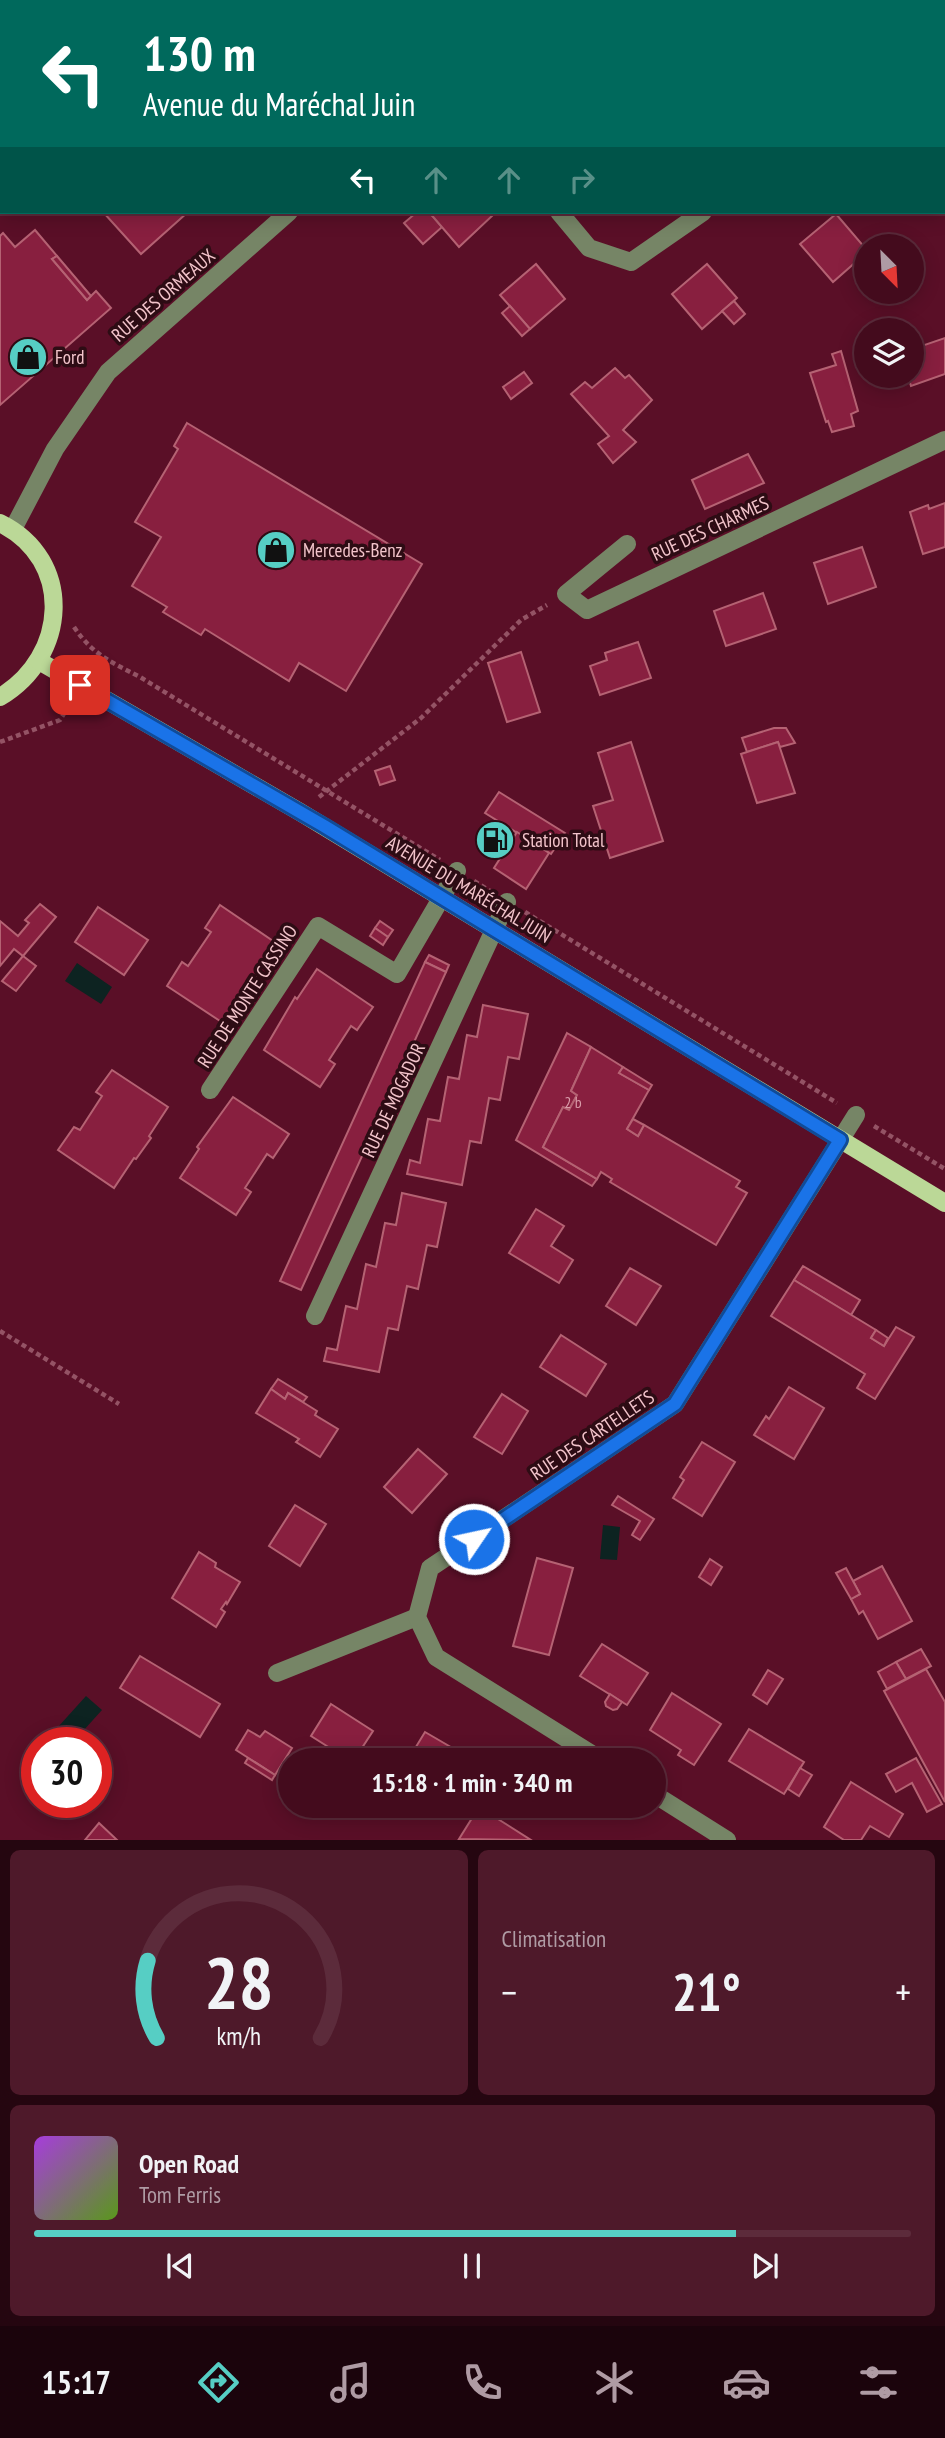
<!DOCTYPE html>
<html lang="fr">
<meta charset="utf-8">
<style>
:root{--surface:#440b1d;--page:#4e192a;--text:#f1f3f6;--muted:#af9ba4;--line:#5c2b3b;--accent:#56cec4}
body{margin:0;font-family:"PT Sans Narrow",sans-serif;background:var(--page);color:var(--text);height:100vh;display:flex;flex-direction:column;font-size:26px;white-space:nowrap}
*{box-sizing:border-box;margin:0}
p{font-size:23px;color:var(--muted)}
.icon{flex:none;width:38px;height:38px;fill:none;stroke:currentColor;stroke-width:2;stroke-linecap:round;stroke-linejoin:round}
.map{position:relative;height:1840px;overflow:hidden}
.panel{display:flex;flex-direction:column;gap:10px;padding:10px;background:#250610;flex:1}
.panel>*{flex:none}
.guide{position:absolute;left:0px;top:0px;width:945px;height:214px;box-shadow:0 4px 18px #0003,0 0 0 2px var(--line);background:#00695c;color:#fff;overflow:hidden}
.needle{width:46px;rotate:156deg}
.buttons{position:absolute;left:854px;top:234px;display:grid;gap:14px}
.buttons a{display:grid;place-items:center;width:70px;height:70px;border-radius:50%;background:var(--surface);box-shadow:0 4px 18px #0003,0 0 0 2px var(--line);font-size:35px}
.speed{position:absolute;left:21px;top:1727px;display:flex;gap:14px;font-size:35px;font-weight:700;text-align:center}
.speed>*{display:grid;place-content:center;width:91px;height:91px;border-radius:50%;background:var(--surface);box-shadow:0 4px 18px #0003,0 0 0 2px var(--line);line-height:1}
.speed .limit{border:10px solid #d22;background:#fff;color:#111}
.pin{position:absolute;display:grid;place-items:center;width:60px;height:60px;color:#fff;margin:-30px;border-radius:14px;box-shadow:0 4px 10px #0006}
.me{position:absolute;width:77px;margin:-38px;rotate:56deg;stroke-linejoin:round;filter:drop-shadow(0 0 5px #0008)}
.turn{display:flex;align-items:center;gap:24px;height:147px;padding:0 28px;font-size:32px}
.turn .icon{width:91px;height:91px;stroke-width:2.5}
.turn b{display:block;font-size:49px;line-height:60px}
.lanes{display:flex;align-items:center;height:66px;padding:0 28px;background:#0003;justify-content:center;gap:35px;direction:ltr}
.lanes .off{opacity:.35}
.big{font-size:52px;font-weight:700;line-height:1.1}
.panel .tile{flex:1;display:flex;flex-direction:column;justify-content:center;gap:10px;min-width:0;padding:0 24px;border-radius:10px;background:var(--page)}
.panel .dial{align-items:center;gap:0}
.dial svg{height:182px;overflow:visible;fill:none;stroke:var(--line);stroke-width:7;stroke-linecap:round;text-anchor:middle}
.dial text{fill:var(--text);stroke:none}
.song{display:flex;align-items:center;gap:21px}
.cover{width:84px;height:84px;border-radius:10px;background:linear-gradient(135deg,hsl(280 70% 55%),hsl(90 70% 35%))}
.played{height:7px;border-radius:4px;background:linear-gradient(90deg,var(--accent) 80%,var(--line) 80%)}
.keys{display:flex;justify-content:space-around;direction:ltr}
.heat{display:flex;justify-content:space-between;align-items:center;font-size:38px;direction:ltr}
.panel .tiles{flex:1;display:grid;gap:10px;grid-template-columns:1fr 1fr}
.tile:last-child{grid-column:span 2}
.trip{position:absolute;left:278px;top:1748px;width:388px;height:70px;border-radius:35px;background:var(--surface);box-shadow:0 4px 18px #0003,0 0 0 2px var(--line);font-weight:700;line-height:70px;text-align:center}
.tab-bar{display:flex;height:112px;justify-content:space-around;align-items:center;background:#1b040c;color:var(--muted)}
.tab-bar .icon{width:49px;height:49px}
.tab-bar .selected{color:var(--accent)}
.tab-bar b{font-size:32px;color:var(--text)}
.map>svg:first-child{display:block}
.water{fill:#0d2321}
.building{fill:#881f3f;stroke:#b56273;stroke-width:2}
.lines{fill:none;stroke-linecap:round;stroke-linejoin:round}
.path{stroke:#945365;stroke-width:4.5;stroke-dasharray:5 3.5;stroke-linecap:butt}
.minor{stroke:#768566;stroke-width:18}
.major{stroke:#bbd897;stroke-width:18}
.route-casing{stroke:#114b97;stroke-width:18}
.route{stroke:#1a73e8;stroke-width:12}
.labels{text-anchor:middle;stroke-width:7;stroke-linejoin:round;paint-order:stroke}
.number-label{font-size:16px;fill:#d89ba8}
.street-label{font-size:19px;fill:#f3c4cb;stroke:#2d0c14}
.poi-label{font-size:19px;fill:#f3c4cb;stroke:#2d0c14;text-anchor:start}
</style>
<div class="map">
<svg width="945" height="1840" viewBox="0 0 945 1840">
<rect width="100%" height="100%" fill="#5a0f27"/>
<g class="water">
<path d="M77,963l35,24 -11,17 -36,-23z"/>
<path d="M603,1525l17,2 -3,33 -17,-1z"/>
<path d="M86,1696l16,14 -28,31 -16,-14z"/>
</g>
<g class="building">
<path d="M103,212h85l-47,42z"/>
<path d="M417,212h12l13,15 -19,17 -19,-21z"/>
<path d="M429,212h61l3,3 -34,32z"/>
<path d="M836,214l30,35v4l-33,29 -33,-38z"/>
<path d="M35,230l22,26 -5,3 35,41 9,-9 15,17 -111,97v-169l3,-3 12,14z"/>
<path d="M57,256l34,40 -4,4 -35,-41z"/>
<path d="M536,264l29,35 -35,30 -30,-34z"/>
<path d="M707,264l30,34 -35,31 -30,-35z"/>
<path d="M734,301l11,13 -11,10 -12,-13z"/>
<path d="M510,306l20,23 -8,7 -20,-23z"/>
<path d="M945,338v36l-34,12 -3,-10h4v-31l1,4z"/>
<path d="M841,351l17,60 -7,3 3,12 -22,6 -4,-11 -2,1 -16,-49 26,-8 -4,-11z"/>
<path d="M615,368l10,10 4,-3 23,25 -29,30 13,12 -23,21 -15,-19 11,-8 -38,-42 14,-12 7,6z"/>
<path d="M524,372l8,11 -21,16 -8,-12z"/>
<path d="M187,423l235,141 -76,127 -47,-28 -10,18 -84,-52 -4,6 -38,-23 4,-5 -35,-21 29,-49 -26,-15 43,-73 -4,-3z"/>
<path d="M748,454l16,29 -59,26 -13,-29z"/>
<path d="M945,503v44l-22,7 -13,-42 18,-7 1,4z"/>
<path d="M862,547l14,40 -48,17 -14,-41z"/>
<path d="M763,593l13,36 -50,17 -12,-35z"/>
<path d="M638,642l13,36 -51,17 -10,-29 17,-6 -2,-7z"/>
<path d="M521,652l19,60 -33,10 -19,-59z"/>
<path d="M774,728h12l9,15 -15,4 -2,-5 -31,10 -5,-14z"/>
<path d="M631,742l32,99 -53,17 -17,-52 20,-6 -15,-47z"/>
<path d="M778,742l17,51 -38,10 -16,-49z"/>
<path d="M390,766l5,14 -15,5 -5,-14z"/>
<path d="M499,792l66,41 -14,21 -66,-41z"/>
<path d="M517,832l32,21 -23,36 -32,-21z"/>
<path d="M40,904l16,13 -33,39 -9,-7 -14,17v-45l18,15 11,-13 -4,-3z"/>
<path d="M220,905l56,38 -19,28 2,2 -36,50 -56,-37 15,-24 6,4 23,-34 -6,-4z"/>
<path d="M98,907l50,33 -24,35 -49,-33z"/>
<path d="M380,921l13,9 -5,7 -13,-9z"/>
<path d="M375,928l13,9 -5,8 -13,-9z"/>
<path d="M429,955l20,10 -3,7 -21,-10z"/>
<path d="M23,956l13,10 -20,25 -14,-10z"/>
<path d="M425,962l21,10 -145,318 -21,-9z"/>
<path d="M317,969l56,38 -16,23 -6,-4 -22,34 6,4 -15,23 -56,-37 31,-53 2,2z"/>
<path d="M483,1005l45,9 -9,45 -11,-2 -8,43 -11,-2 -8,45 -11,-2 -8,44 -55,-11 3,-14 10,3 8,-44 12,2 8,-44 11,2 8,-44 10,2z"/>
<path d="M567,1033l24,14 -20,44 6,4 -8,15 -6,-3 -20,40 54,32 -5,7 -76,-46z"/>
<path d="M591,1047l32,20 -4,6 30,17 -22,39 11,7 6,-11 96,56 -4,6 11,6 -31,52 -106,-63 2,-3 -11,-7 -4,7 -54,-32 20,-40 6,3 8,-15 -6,-4z"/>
<path d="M623,1067l29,18 -3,5 -30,-17z"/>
<path d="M112,1070l56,37 -19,29 2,2 -15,21 -2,-1 -20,30 -56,-38 16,-23 6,3 22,-34 -6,-4z"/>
<path d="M233,1097l56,37 -16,24 -6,-4 -22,34 6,4 -15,23 -56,-37 19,-29 -2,-2z"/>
<path d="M633,1119l11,6 -6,11 -11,-7z"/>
<path d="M402,1193l44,10 -9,44 -10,-2 -9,44 -11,-3 -9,44 -10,-2 -9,44 -55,-11 3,-13 10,2 9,-44 11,3 9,-45 10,3 9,-44 11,2z"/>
<path d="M536,1209l28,17 -13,20 22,14 -14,23 -50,-30z"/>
<path d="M803,1266l57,34 -9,15 -57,-35z"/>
<path d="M630,1268l31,18 -25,39 -30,-19z"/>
<path d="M794,1280l82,50 -5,8 13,8 12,-19 18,10 -39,62 -18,-11 8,-14 -94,-58z"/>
<path d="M876,1330l12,8 -4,8 -13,-8z"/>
<path d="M561,1335l45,29 -20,32 -46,-29z"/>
<path d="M278,1379l29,18 -4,5 -15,-9 -3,6 -14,-10z"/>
<path d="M789,1387l35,21 -30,51 -40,-24 12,-19 3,3z"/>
<path d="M271,1389l14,10 3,-6 29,18 -2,4 23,14 -18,28 -24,-15 3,-3 -43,-26z"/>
<path d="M502,1394l26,17 -26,43 -28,-17z"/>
<path d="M702,1442l33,20 -33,54 -29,-18 11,-18 -4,-3z"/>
<path d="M418,1449l29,25 -35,39 -28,-26z"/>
<path d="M618,1496l36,23 -14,21 -8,-5 8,-14 -28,-16z"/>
<path d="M295,1505l31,19 -26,42 -31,-20z"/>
<path d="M199,1552l17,11 -1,4 25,15 -13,22 -1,-2 -5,7 4,3 -9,15 -44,-29z"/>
<path d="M537,1558l36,10 -24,87 -36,-9z"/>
<path d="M710,1559l12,8 -11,18 -12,-8z"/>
<path d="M882,1566l30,55 -34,18 -15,-28 -4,3 -8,-15 9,-5 -7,-13z"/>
<path d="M846,1568l14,26 -9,5 -15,-26z"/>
<path d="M602,1644l46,29 -21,32 -47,-29z"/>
<path d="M921,1649l10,17 -25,13 -10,-17z"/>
<path d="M140,1656l80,48 -20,33 -80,-49z"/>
<path d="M896,1662l10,17 -19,10 -9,-17z"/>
<path d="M926,1669l19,33v100l-61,-111z"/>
<path d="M768,1670l15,9 -16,25 -14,-9z"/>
<path d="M672,1693l49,31 -27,41 -16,-10 3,-5 -31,-20z"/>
<path d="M610,1694l12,8 -5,7 -4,1 -7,-4 -1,-4z"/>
<path d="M331,1704l42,27 -19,29h-5l-38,-24z"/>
<path d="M749,1729l55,33 -20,32 -55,-33z"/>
<path d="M248,1730l12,7 5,-6 27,17 -17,27 -39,-25z"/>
<path d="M425,1732l48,28h-65z"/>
<path d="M248,1758l27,17 -3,5 -27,-17z"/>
<path d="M916,1758l26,46 -15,8 -15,-29 -16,9 -10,-18z"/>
<path d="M800,1768l12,7 -13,21 -11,-7z"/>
<path d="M851,1782l52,32 -14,23 -19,-11 -9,14h-17l-20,-13z"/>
<path d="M479,1807l52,33 -72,-1z"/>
<path d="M99,1823l18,17h-32z"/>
</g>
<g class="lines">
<g class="path">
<path d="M74,627c19,28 37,35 66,50l300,183"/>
<path d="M0,742l60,-22 10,-16"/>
<path d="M319,797l102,-79 100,-98 26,-15"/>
<path d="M474,881l16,10"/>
<path d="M525,912l312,191"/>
<path d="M874,1126l71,43"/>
<path d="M0,1331l119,73"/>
</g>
<g class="minor">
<path d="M527,2l2,-2"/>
<path d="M943,44l2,-1"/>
<path d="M559,212l30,36 42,14 72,-50"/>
<path d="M13,529l42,-80 53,-77 181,-160"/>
<path d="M627,544l-61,50 21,16 358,-170"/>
<path d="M210,1090l108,-164 79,48 60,-103"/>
<path d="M315,1316l192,-414"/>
<path d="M277,1673l140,-56"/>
<path d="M601,1760l-165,-103 -19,-40 13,-49 245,-164 181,-289"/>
<path d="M654,1794l73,46"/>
</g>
<g class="major">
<path d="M0,523c75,37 68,134 0,174"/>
<path d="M39,661l261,151 645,391"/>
</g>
</g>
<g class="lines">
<g class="route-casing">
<path id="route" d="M80,685l244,141 516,314 -165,264 -201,135"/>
</g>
<use href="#route" class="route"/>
</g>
<defs>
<g id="shop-disc" transform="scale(2.0125)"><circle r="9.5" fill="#56cec4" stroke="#2d0c14"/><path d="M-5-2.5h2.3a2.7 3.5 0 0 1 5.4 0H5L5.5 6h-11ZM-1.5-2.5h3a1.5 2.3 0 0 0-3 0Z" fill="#111"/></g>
<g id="fuel-disc" transform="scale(2.0125)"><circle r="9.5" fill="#56cec4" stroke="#2d0c14"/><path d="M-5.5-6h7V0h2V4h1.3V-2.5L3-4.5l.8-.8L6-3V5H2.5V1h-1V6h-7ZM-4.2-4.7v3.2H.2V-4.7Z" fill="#111"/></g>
</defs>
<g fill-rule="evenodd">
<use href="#shop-disc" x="28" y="357"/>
<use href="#shop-disc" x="276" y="550"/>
<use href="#fuel-disc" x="495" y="840"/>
</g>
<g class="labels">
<g class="number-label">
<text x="573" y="1108">2 b</text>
</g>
<g class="street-label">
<text transform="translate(163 295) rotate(-41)" y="7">RUE DES ORMEAUX</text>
<text transform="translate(710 528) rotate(-25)" y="7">RUE DES CHARMES</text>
<text transform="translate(469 889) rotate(31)" y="7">AVENUE DU MARÉCHAL JUIN</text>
<text transform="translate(247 996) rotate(-57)" y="7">RUE DE MONTE CASSINO</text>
<text transform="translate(393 1100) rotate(-65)" y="7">RUE DE MOGADOR</text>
<text transform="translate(592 1435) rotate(-34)" y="7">RUE DES CARTELLETS</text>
</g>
<g class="poi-label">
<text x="55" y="364">Ford</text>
<text x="303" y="557">Mercedes-Benz</text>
<text x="522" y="847">Station Total</text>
</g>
</g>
</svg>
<div class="buttons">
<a><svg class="needle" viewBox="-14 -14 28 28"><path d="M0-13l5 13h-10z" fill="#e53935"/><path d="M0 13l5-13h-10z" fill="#af9ba4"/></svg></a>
<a><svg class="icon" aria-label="layers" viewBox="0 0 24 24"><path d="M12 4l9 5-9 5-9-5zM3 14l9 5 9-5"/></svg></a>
</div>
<div class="speed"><div class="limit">30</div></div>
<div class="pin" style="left:80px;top:685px;background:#d93025"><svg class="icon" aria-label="arrive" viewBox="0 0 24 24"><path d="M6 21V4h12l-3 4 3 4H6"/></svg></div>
<svg class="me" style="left:474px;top:1539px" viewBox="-20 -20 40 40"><circle r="17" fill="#1a73e8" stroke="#fff" stroke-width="3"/><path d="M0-11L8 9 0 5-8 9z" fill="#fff"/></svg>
<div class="trip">15:18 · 1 min · 340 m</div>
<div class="guide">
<div class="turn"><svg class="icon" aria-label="left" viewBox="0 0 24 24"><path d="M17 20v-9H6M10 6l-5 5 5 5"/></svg><div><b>130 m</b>Avenue du Maréchal Juin</div></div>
<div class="lanes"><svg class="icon" aria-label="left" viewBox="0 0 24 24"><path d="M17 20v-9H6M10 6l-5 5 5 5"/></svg><svg class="icon off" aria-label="ahead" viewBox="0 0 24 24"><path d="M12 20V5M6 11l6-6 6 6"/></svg><svg class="icon off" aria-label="ahead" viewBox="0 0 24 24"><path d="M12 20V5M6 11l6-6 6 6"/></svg><svg class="icon off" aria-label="right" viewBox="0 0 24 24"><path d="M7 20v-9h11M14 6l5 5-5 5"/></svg></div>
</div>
</div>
<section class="panel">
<div class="tiles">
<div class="tile dial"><svg viewBox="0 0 100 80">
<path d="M14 69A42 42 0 1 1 86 69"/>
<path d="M14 69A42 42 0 0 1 10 35" stroke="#56cec4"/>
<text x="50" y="56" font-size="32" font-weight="700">28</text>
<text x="50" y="72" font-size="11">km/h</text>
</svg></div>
<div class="tile"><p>Climatisation</p>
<div class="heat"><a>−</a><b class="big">21°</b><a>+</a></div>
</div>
<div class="tile">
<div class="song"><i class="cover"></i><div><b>Open Road</b><p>Tom Ferris</p></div></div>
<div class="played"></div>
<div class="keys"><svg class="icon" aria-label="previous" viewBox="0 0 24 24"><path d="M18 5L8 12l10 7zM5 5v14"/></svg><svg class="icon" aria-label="pause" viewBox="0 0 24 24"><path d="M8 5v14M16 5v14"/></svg><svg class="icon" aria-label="next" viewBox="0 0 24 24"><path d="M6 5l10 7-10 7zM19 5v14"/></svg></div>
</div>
</div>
</section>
<nav class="tab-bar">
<b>15:17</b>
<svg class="icon selected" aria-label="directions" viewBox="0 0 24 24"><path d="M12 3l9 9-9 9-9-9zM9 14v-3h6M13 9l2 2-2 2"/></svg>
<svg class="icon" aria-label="music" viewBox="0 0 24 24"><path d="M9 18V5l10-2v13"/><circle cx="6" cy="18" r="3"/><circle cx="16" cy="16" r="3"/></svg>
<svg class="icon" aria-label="phone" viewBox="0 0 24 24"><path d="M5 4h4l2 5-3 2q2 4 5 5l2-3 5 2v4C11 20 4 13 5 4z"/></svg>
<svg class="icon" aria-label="climate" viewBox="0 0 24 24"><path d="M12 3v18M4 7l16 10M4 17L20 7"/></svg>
<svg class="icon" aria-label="car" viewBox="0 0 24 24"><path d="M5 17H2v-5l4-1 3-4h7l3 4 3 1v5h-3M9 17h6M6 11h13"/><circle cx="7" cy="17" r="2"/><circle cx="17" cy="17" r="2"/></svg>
<svg class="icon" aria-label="filters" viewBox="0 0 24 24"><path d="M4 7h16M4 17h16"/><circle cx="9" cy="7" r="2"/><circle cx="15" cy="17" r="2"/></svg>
</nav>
